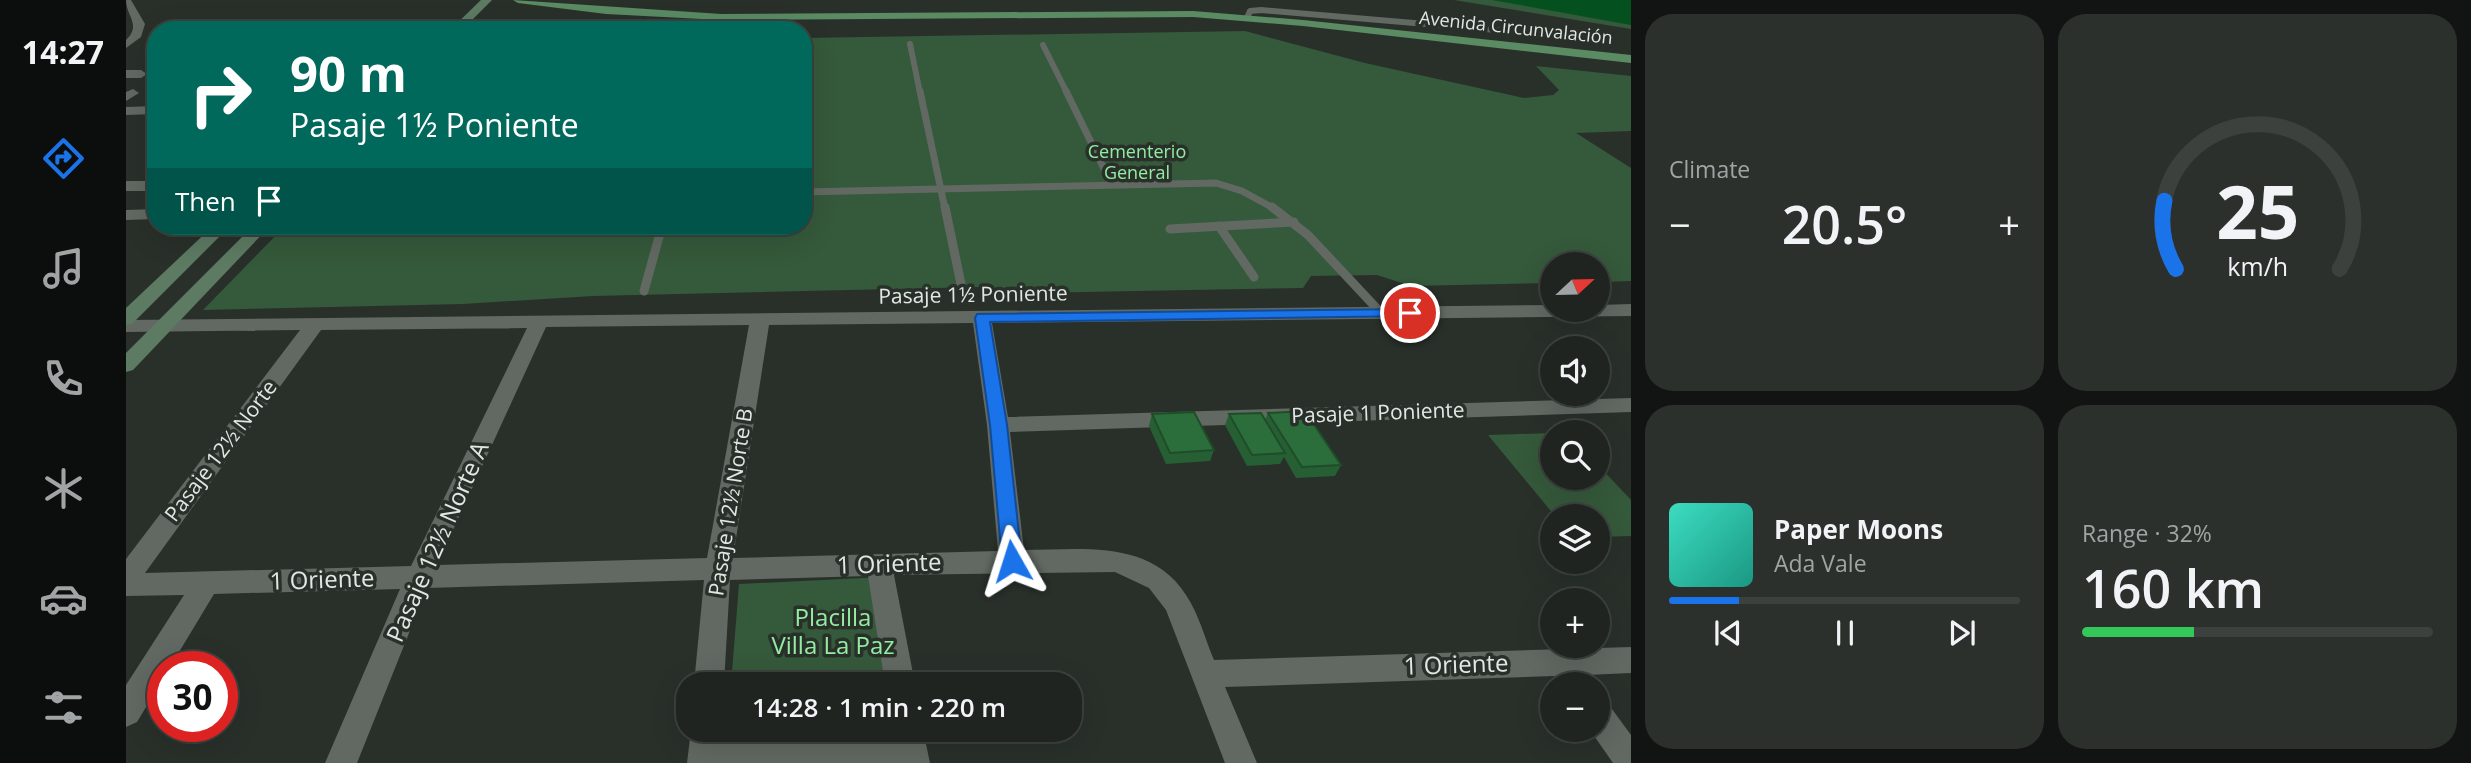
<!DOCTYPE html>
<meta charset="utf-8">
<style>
:root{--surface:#1f2420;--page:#2c302d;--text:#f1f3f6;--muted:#a1a4a5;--line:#3c413e;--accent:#1a73e8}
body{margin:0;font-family:"Open Sans",sans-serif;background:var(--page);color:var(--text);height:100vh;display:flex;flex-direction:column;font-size:26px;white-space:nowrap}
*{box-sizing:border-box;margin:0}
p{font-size:23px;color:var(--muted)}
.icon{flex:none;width:38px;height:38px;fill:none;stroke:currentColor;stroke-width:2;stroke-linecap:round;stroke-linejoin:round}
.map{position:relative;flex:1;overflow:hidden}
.side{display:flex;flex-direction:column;gap:14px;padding:14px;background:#111412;width:840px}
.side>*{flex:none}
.hud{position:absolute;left:21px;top:21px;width:665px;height:214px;border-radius:28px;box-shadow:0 7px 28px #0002,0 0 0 2px var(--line);background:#00695c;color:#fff;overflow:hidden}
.needle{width:46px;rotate:68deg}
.tools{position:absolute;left:1414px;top:252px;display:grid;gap:14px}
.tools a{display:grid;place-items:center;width:70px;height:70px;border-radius:50%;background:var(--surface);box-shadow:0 7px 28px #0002,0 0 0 2px var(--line);font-size:35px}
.speed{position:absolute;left:21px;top:651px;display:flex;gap:14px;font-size:35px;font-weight:700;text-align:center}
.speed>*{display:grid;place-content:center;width:91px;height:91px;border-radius:50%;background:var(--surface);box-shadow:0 7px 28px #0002,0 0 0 2px var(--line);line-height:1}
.speed .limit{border:10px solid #d22;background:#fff;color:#111}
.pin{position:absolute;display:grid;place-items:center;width:60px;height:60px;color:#fff;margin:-30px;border:4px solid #fff;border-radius:50%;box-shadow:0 2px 7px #0007}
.me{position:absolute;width:77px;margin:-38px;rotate:354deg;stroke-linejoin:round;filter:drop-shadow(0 0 5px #0008)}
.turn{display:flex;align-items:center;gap:24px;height:147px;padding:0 28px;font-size:32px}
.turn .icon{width:91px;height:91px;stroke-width:2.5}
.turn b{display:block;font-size:49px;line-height:60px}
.then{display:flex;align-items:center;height:66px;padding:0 28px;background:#0003;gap:14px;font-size:26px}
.big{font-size:52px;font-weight:600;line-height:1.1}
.side .widget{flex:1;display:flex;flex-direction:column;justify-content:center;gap:10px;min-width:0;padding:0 24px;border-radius:28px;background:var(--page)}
.side .dial{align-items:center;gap:0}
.dial svg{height:182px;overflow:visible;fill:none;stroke:var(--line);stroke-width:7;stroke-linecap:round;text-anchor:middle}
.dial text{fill:var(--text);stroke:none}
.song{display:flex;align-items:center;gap:21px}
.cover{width:84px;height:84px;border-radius:10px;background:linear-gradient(135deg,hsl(170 70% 55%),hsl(170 70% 35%))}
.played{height:7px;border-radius:4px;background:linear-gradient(90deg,var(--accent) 20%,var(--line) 20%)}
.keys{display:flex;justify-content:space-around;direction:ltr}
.heat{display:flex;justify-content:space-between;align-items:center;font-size:38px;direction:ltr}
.charge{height:10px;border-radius:5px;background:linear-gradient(90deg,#34c759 32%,var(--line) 0)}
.side .tiles{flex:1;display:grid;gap:14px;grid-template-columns:repeat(2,1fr)}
.trip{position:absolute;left:550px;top:672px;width:406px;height:70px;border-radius:28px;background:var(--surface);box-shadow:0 7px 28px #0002,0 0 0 2px var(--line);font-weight:600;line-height:70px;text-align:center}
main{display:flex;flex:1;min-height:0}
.menu{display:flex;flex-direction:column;width:126px;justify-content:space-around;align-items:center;background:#0c0e0d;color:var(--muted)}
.menu .icon{width:49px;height:49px}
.menu .on{color:var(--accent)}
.menu b{font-size:32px;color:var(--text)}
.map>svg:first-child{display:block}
.green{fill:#35593b}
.water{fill:#05501f}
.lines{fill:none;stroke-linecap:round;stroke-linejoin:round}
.service-far2{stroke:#616962;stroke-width:6}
.service-far1{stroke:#616962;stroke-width:7}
.service{stroke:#616962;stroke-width:9}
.minor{fill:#616962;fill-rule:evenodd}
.secondary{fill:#5d7a63;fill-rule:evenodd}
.primary{fill:#5a8b63;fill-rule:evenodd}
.wall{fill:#265f33}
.building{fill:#2c6e3b;stroke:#1f4d29;stroke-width:2}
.route{fill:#1a73e8;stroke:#114b97;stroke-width:2}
.labels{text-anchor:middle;stroke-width:7;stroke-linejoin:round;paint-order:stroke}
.far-street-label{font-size:18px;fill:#e2e7e3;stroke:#29302a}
.far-park-label{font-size:18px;fill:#92eca1;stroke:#29302a}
.street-label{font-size:21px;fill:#e2e7e3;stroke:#29302a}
.near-street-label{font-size:24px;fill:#e2e7e3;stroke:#29302a}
.near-park-label{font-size:24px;fill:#92eca1;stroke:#29302a}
</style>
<main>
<nav class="menu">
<b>14:27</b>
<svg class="icon on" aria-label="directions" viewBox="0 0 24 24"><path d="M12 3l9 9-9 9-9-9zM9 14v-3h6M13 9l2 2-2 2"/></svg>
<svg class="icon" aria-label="music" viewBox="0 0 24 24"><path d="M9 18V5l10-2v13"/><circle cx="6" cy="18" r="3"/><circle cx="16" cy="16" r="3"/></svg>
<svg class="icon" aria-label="phone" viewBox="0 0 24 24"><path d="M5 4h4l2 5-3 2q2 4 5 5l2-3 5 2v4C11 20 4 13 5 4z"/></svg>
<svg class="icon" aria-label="climate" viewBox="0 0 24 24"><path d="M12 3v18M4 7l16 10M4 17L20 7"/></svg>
<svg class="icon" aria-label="car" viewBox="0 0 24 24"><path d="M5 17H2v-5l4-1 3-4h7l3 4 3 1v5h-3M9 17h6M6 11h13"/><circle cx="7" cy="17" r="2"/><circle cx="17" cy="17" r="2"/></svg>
<svg class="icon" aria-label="filters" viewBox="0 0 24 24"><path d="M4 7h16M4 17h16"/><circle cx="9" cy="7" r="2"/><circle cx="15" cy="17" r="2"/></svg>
</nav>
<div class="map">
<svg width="1505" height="763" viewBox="0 0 1505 763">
<rect width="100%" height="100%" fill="#29302a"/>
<g class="green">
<path d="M1328,0h177v29z"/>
<path d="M1119,31l120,32 159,35 29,-3 6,-5 -23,-24 95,10v55l-55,2 55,35v113l-33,1v-18h-46v19l-141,3 -34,-11 -66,1 -8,12 -321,6 -3,-7 -386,9 -130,8 -260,6 82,-84h518v-188z"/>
<path d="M1426,433v45h46v-13l33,35v36l-33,1v-21h-43l-67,-81z"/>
<path d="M757,577l10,107h-162l8,-100z"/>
</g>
<path class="water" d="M1366,0h139v25z"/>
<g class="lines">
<g class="service-far2">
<path d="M1121,18l3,-7 11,-1 343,29"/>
<path d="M784,44l10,49"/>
<path d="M917,45l24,48"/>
</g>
<g class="service-far1">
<path d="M794,91l25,118"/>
<path d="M940,91l45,92"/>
<path d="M677,192l413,-9 26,8 33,18"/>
</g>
<g class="service">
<path d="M819,207l16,77"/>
<path d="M1146,207l36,28 74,79"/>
<path d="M1093,226l35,51"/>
<path d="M1044,229l124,-7"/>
<path d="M518,291l18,-65"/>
</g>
<g class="minor">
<path d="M0,0h5l14,24 -4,13 -15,11v-8c16,-15 0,-24 0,-40z"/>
<path d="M0,70h15l6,4 -6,4h-15z"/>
<path d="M7,89l6,4 -13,8v-9z"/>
<path d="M30,106v8l-30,1v-8z"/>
<rect x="0" y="181" width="30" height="10"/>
<path d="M30,209v10l-30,1v-10z"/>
<path d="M1505,304v12l-639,7 16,94 623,-19v14l-621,20 14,118c58,0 126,-11 162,45 13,19 19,44 28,65l417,-13v26l-44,2 4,9h-32l-5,-8 -329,11 32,76h-32l-59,-153 -17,-22 -34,-16 -221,3 21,109h-30l-17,-108 -138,4 -6,104h-30l10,-104 -277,8 -70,175h-32l75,-174 -186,5 -44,73h-7v12l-26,43 -11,5v-42l58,-90 -58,1v-37l174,-229 -174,2v-12l1426,-15v5h46v-5zM847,323l14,102 11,126 -265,7 36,-233zM623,325l-42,233 -270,7 109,-238zM401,328l-116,238 -266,7 176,-243z"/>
<path d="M1472,700l11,5 22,30v28h-18l-23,-33h8z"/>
<path d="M565,730h30v7l173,-1 -1,-6h30l7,33h-243z"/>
</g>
<g class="secondary">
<path d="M355,0h11l-30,30h-12z"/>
<path d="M87,226h17l-97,97 -7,2v-17z"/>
<path d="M127,226h17l-137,144 -7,2v-19z"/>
</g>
<path class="primary" d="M387,0l208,14 472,-3 110,9 328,35v8l-328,-37 -110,-9 -472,3 -115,-6 -88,-11z"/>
</g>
<g class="wall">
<path d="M1142,413l73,52 -6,11 -39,2 -12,-21 -4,7 -33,2 -22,-41 4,-11 36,6z"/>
<path d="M1026,414l62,36 -4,11 -44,3 -17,-38z"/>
</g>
<g class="building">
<path d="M1179,411l36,54 -39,2 -34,-54z"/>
<path d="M1068,412l20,38 -44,3 -18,-39z"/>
<path d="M1135,413l24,40 -33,2 -23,-41z"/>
</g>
<path class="route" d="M1284,309l5,1 2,3 -2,3 -425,6 17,103 15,136 -3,6 -7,2 -7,-2 -3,-6 -12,-136 -15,-107 2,-4z"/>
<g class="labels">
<g class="far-street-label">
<text transform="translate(1390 28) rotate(6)" y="6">Avenida Circunvalación</text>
</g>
<g class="far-park-label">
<text x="1011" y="158">Cementerio<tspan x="1011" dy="21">General</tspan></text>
</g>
<g class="street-label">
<text transform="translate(847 295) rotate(-1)" y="7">Pasaje 1½ Poniente</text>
<text transform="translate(1252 413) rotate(-2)" y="7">Pasaje 1 Poniente</text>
<text transform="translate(95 451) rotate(-53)" y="7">Pasaje 12½ Norte</text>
<text transform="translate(605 502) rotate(-81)" y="7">Pasaje 12½ Norte B</text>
</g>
<g class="near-street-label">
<text transform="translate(312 542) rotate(-66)" y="8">Pasaje 12½ Norte A</text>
<text transform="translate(763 564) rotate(-2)" y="8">1 Oriente</text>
<text transform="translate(196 580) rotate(-2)" y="8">1 Oriente</text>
<text transform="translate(1330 665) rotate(-2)" y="8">1 Oriente</text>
</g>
<g class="near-park-label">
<text x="707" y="626">Placilla<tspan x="707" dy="28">Villa La Paz</tspan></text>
</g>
</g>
</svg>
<div class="tools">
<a><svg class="needle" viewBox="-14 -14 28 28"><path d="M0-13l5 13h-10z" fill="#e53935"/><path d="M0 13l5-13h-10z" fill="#a1a4a5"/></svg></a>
<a><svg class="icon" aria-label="sound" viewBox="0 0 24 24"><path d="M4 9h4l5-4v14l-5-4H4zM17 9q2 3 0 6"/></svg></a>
<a><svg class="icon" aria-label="search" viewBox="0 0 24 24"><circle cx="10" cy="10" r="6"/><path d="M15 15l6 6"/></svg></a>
<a><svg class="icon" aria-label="layers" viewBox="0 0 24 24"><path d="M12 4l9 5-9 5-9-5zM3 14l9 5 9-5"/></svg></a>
<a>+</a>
<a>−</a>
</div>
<div class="speed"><div class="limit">30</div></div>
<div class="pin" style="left:1284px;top:313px;background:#d93025"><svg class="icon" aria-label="arrive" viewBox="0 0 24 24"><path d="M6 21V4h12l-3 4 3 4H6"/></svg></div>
<svg class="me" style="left:886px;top:561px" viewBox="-20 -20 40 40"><path d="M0-17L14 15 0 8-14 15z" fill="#1a73e8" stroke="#fff" stroke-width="4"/></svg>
<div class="trip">14:28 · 1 min · 220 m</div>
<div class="hud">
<div class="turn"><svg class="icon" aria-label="right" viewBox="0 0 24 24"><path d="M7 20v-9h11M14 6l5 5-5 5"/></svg><div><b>90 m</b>Pasaje 1½ Poniente</div></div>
<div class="then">Then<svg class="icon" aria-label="arrive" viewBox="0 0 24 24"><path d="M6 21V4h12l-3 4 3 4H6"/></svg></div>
</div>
</div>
<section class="side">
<div class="tiles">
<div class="widget"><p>Climate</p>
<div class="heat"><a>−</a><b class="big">20.5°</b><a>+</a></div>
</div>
<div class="widget dial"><svg viewBox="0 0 100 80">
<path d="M14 69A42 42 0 1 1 86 69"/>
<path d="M14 69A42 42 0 0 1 9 39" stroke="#1a73e8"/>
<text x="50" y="56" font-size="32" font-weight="700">25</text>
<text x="50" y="72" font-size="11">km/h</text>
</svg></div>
<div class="widget">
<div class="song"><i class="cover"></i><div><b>Paper Moons</b><p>Ada Vale</p></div></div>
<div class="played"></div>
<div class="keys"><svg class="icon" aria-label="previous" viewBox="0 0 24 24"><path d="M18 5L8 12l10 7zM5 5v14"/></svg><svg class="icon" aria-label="pause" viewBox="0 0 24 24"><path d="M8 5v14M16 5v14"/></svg><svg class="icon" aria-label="next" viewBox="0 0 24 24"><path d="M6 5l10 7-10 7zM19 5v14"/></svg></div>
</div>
<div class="widget"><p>Range · 32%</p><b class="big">160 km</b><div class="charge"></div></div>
</div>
</section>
</main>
